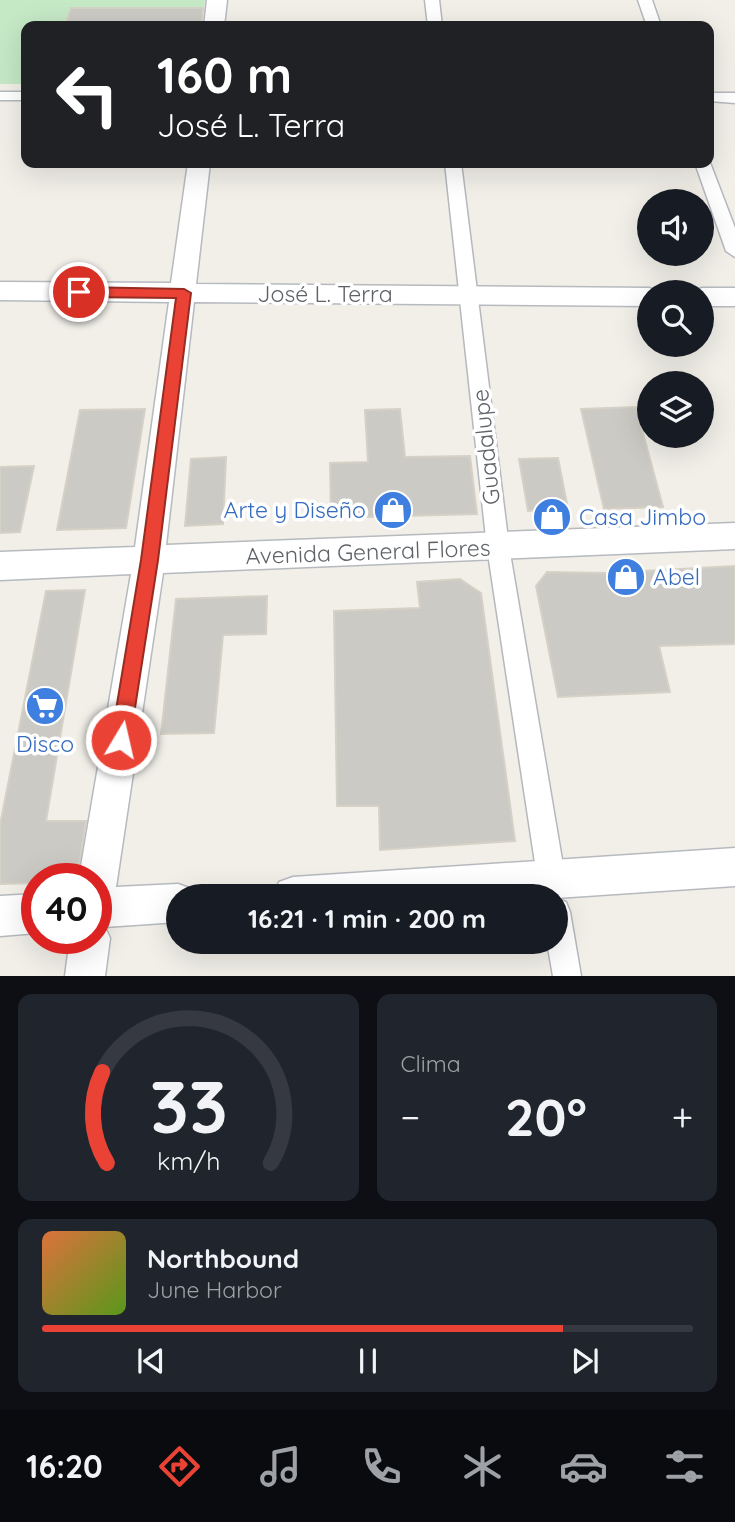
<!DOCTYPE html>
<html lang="es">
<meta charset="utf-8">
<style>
:root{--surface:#171b24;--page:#20242c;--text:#f1f3f6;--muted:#9ea1a6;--line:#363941;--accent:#ea4335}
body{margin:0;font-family:Quicksand,sans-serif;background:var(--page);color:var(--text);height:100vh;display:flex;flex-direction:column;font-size:26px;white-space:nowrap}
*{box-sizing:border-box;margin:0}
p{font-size:23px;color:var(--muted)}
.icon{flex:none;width:38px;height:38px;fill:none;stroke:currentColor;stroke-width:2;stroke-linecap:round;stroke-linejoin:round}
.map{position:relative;height:976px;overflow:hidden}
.panel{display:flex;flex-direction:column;gap:18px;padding:18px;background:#0d0f14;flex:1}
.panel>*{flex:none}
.hud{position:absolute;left:21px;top:21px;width:693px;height:147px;border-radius:14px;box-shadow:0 7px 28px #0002;background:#202124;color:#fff;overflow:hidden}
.tools{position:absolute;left:637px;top:189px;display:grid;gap:14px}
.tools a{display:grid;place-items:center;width:77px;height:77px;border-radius:50%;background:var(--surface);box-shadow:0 7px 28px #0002;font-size:35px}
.speed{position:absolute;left:21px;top:863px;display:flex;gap:14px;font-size:35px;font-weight:700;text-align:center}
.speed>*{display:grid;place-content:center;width:91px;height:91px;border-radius:50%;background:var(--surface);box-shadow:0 7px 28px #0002;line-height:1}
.speed .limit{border:10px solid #d22;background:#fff;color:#111}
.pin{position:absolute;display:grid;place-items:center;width:60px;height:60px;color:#fff;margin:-30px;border:4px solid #fff;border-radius:50%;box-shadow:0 2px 7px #0007}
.me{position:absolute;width:77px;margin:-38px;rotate:9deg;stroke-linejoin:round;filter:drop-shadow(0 0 5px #0008)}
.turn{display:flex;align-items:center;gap:24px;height:147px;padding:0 21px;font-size:32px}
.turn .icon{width:91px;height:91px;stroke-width:2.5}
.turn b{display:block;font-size:49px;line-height:60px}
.big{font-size:52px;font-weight:700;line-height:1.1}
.panel .widget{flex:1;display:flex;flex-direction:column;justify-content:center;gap:10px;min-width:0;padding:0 24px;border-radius:14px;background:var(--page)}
.panel .dial{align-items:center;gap:0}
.dial svg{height:182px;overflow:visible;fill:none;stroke:var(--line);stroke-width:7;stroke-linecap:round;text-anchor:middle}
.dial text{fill:var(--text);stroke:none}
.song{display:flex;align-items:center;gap:21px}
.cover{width:84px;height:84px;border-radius:10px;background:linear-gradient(135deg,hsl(20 70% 55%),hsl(90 70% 35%))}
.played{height:7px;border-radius:4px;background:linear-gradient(90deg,var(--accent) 80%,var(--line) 80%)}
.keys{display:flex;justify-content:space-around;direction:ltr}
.heat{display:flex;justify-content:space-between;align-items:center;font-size:38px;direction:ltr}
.panel .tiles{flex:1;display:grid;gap:18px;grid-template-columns:1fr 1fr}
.widget:last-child{grid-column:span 2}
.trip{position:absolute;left:166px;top:884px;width:402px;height:70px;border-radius:35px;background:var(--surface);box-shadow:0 7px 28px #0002;font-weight:700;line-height:70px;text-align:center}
.dock{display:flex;height:112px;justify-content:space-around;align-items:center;background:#090b0e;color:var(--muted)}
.dock .icon{width:49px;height:49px}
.dock .selected{color:var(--accent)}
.dock b{font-size:32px;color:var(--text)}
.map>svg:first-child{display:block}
.green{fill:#c5e8c5}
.building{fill:#cccac5;stroke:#d6d1c6;stroke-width:2}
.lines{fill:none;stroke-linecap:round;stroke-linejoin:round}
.street-casing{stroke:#b5b8bc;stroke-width:3}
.secondary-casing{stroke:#b6babf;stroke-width:3}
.street{fill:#fff;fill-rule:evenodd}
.secondary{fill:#fff;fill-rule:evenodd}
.route{fill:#ea4335;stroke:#982c22;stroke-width:2}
.labels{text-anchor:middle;stroke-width:7;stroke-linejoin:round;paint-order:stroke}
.street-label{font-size:23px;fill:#5f6368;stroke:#fff}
.shop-label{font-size:23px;fill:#366cbe;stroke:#fff;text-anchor:start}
</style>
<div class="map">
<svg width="735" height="976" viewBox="0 0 735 976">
<rect width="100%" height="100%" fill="#f1efe8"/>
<path class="green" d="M0,0h205l-1,8h-133l-6,18h-39v58h-26z"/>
<g class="building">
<path d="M71,8h132l-2,18h-136z"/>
<path d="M636,407l27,100 -59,2 -23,-100z"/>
<path d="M145,409l-19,119 -69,2 23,-120z"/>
<path d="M400,409l5,48 65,-1 7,58 -146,4 -1,-55 38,-1 -3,-52z"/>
<path d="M226,457l-3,67 -38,2 6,-67z"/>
<path d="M558,458l10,51 -40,2 -9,-52z"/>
<path d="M34,466l-14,66 -20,1v-66z"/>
<path d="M735,566v78l-76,2 11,46 -112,5 -22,-111 11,-14 60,1z"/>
<path d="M460,579l21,14 34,248 -135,9 -1,-44h-42l-3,-195 86,-3 -3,-26z"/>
<path d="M85,590l-39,231h40l-9,57h-40v5l-37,1v-59l46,-234z"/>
<path d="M267,596l-1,38 -43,1 -9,98 -53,1 15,-135z"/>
</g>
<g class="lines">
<g class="street-casing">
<g id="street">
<path d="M425,0h14l3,26h-14z"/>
<path d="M638,0h14l9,26h-14z"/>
<rect x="0" y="92" width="26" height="8"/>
<path d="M709,93h26v10l-26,-2z"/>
<path d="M709,160l26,68v29l-9,-6 -31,-88h14z"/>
<path d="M445,163h16l48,384 58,342 -7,11 6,2 4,10 11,64h-28l-6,-34h9v-46h-14l-3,-7 -52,-342z"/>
</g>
</g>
<g class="secondary-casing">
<g id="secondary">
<path d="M207,0h20l-3,26h-20z"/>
<path d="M188,163h22l-14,121 453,4 10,4h-10v14l-455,-4 -28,243 569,-22v26l-572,24 -47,314 62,-3 14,5 2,7h-16v26l-73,5 5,11 -5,38h-40l5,-38h26v-60h-17l52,-304 -131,6v-28l135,-5 34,-245 -169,-2v-18l171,1z"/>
<path d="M702,288h33v18h-33v-14h-10z"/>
<path d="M735,848v38l-179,12 -282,-2 5,-14 14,-5z"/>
<path d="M37,894v39l-37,3v-40z"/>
</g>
</g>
<use href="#street" class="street"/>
<use href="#secondary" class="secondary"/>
</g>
<path class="route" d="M79,287l105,2 7,4 -33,267 -28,180 -3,7 -6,3 -7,-3 -3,-7 30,-180 35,-262 -97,-1 -7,-5z"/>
<defs>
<g id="shop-disc" transform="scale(2.0125)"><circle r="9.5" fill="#3f7fe0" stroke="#fff"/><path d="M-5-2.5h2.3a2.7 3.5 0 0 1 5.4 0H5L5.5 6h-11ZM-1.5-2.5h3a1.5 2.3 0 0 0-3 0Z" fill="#fff"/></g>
<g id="supermarket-disc" transform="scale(2.0125)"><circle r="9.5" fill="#3f7fe0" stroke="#fff"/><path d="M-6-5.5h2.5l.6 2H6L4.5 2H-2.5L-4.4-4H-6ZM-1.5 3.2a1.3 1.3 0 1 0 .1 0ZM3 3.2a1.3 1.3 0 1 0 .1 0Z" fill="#fff"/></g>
</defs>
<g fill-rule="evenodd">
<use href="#shop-disc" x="393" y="510"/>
<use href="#shop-disc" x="552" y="517"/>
<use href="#shop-disc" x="626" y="577"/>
<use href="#supermarket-disc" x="45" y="706"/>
</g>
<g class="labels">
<g class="street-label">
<text x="325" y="302">José L. Terra</text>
<text transform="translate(486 447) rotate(-96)" y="8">Guadalupe</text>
<text transform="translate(368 552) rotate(-2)" y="8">Avenida General Flores</text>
</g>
<g class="shop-label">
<text x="366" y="518" text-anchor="end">Arte y Diseño</text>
<text x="579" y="525">Casa Jimbo</text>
<text x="653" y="585">Abel</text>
<text x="45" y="752" text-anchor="middle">Disco</text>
</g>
</g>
</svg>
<div class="tools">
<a><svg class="icon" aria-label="sound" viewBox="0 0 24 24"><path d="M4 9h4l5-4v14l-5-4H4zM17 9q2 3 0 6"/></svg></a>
<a><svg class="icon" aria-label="search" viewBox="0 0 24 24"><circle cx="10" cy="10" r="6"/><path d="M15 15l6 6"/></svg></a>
<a><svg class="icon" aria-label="layers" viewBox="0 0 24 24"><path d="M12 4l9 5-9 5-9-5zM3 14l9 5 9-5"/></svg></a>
</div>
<div class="speed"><div class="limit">40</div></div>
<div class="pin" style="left:79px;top:292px;background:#d93025"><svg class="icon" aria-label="arrive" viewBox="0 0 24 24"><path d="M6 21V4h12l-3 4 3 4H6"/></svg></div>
<svg class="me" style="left:121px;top:740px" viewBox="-20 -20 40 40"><circle r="17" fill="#ea4335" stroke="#fff" stroke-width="3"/><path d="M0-11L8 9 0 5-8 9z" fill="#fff"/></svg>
<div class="trip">16:21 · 1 min · 200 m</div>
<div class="hud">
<div class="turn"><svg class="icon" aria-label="left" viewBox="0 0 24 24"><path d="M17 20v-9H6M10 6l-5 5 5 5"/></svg><div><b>160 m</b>José L. Terra</div></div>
</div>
</div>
<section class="panel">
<div class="tiles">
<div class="widget dial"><svg viewBox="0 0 100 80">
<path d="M14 69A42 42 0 1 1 86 69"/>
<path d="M14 69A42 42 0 0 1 12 29" stroke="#ea4335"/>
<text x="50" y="56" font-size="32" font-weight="700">33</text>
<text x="50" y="72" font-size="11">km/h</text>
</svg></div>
<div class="widget"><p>Clima</p>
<div class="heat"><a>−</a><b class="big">20°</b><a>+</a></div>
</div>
<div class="widget">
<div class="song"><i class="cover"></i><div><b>Northbound</b><p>June Harbor</p></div></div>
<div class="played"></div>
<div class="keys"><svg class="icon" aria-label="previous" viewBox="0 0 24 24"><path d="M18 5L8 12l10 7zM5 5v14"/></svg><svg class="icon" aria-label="pause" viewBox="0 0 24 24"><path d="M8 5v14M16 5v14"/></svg><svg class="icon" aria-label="next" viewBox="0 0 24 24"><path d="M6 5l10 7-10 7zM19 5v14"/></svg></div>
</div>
</div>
</section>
<nav class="dock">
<b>16:20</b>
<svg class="icon selected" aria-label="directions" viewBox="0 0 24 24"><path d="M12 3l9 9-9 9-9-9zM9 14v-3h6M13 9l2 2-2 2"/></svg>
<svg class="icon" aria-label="music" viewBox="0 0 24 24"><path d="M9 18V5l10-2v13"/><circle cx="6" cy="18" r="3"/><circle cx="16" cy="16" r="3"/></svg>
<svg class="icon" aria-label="phone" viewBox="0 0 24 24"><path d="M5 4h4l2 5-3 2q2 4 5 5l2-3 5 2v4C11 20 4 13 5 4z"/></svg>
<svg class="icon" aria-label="climate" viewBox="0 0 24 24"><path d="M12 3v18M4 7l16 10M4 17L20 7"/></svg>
<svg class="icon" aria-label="car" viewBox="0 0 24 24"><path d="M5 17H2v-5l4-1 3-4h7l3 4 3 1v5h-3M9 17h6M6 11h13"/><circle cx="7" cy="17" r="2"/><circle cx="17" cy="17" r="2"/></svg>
<svg class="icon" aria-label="filters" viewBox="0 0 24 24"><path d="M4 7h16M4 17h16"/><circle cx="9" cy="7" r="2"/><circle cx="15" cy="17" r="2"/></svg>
</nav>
